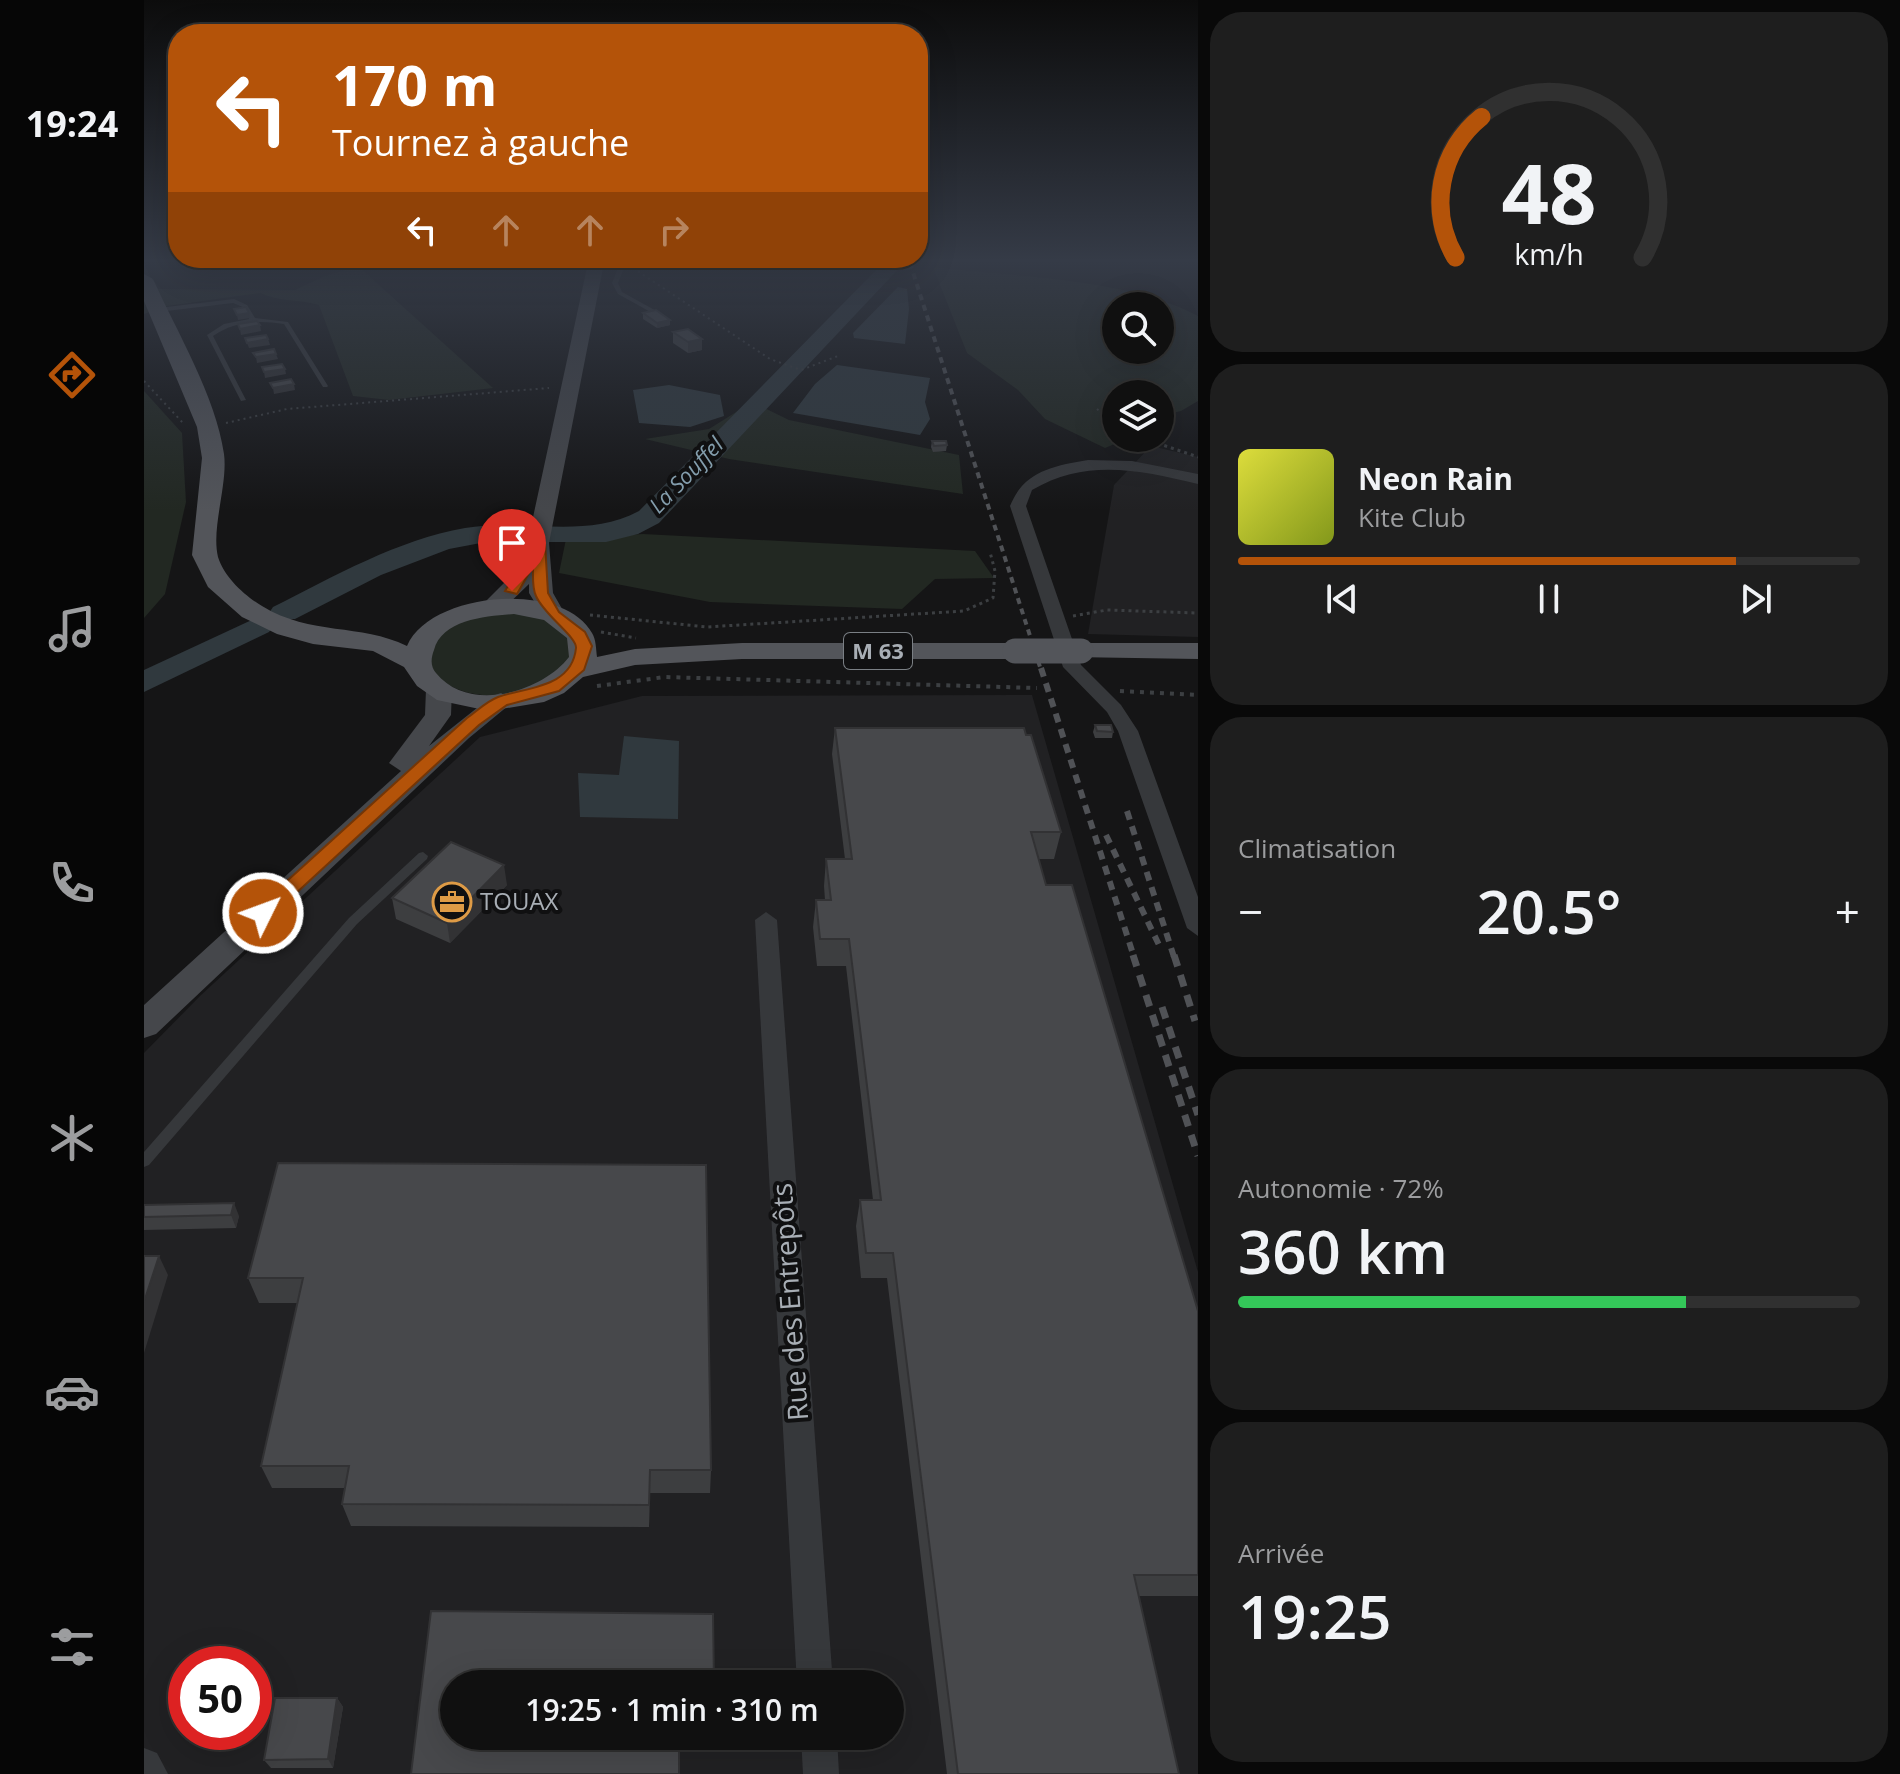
<!DOCTYPE html>
<html lang="fr">
<meta charset="utf-8">
<style>
:root{--surface:#101010;--page:#1e1e1e;--text:#f1f3f6;--muted:#9c9d9f;--line:#303030;--accent:#b45309}
body{margin:0;font-family:"Open Sans",sans-serif;background:var(--page);color:var(--text);height:100vh;display:flex;flex-direction:column;font-size:30px;white-space:nowrap}
*{box-sizing:border-box;margin:0}
p{font-size:26px;color:var(--muted)}
.icon{flex:none;width:44px;height:44px;fill:none;stroke:currentColor;stroke-width:2;stroke-linecap:round;stroke-linejoin:round}
.map{position:relative;flex:1;overflow:hidden}
.sheet{display:flex;flex-direction:column;gap:12px;padding:12px;background:#090909;width:702px}
.sheet>*{flex:none}
.banner{position:absolute;left:24px;top:24px;width:760px;height:244px;border-radius:32px;box-shadow:0 8px 32px #0002,0 0 0 2px var(--line);background:#b45309;color:#fff;overflow:hidden}
.tools{position:absolute;left:958px;top:292px;display:grid;gap:16px}
.tools a{display:grid;place-items:center;width:72px;height:72px;border-radius:50%;background:var(--surface);box-shadow:0 8px 32px #0002,0 0 0 2px var(--line);font-size:40px}
.speed{position:absolute;left:24px;top:1646px;display:flex;gap:16px;font-size:40px;font-weight:700;text-align:center}
.speed>*{display:grid;place-content:center;width:104px;height:104px;border-radius:50%;background:var(--surface);box-shadow:0 8px 32px #0002,0 0 0 2px var(--line);line-height:1}
.speed .limit{border:12px solid #d22;background:#fff;color:#111}
.pin{position:absolute;display:grid;place-items:center;width:68px;height:68px;color:#fff;margin:-82px -34px;border-radius:50% 50% 50% 0;rotate:-45deg;box-shadow:0 0 8px #0007}
.pin .icon{rotate:45deg}
.me{position:absolute;width:88px;margin:-44px;rotate:48deg;stroke-linejoin:round;filter:drop-shadow(0 0 6px #0008)}
.turn{display:flex;align-items:center;gap:28px;height:168px;padding:0 32px;font-size:36px}
.turn .icon{width:104px;height:104px;stroke-width:2.5}
.turn b{display:block;font-size:56px;line-height:68px}
.lanes{display:flex;align-items:center;height:76px;padding:0 32px;background:#0003;justify-content:center;gap:40px;direction:ltr}
.lanes .off{opacity:.35}
.big{font-size:60px;font-weight:600;line-height:1.1}
.sheet .tile{flex:1;display:flex;flex-direction:column;justify-content:center;gap:12px;min-width:0;padding:0 28px;border-radius:32px;background:var(--page)}
.sheet .dial{align-items:center;gap:0}
.dial svg{height:208px;overflow:visible;fill:none;stroke:var(--line);stroke-width:7;stroke-linecap:round;text-anchor:middle}
.dial text{fill:var(--text);stroke:none}
.song{display:flex;align-items:center;gap:24px}
.cover{width:96px;height:96px;border-radius:12px;background:linear-gradient(135deg,hsl(60 70% 55%),hsl(70 70% 35%))}
.played{height:8px;border-radius:4px;background:linear-gradient(90deg,var(--accent) 80%,var(--line) 80%)}
.keys{display:flex;justify-content:space-around;direction:ltr}
.heat{display:flex;justify-content:space-between;align-items:center;font-size:44px;direction:ltr}
.charge{height:12px;border-radius:6px;background:linear-gradient(90deg,#34c759 72%,var(--line) 0)}
.trip{position:absolute;left:296px;top:1670px;width:464px;height:80px;border-radius:40px;background:var(--surface);box-shadow:0 8px 32px #0002,0 0 0 2px var(--line);font-weight:600;line-height:80px;text-align:center}
main{display:flex;flex:1;min-height:0}
.dock{display:flex;flex-direction:column;width:144px;justify-content:space-around;align-items:center;background:#060606;color:var(--muted)}
.dock .icon{width:56px;height:56px}
.dock .on{color:var(--accent)}
.dock b{font-size:36px;color:var(--text)}
.map>svg:first-child{display:block}
.built{fill:#212123;fill-rule:evenodd}
.green{fill:#222822;fill-rule:evenodd}
.water{fill:#30393e}
.lines{fill:none;stroke-linecap:round;stroke-linejoin:round}
.river{fill:#30393e;fill-rule:evenodd}
.path-far2{stroke:#3c3f42;stroke-width:2;stroke-dasharray:2 4;stroke-linecap:butt}
.path-far1{stroke:#3c3f42;stroke-width:3;stroke-dasharray:3 4;stroke-linecap:butt}
.path{stroke:#3c3f42;stroke-width:4;stroke-dasharray:4 6;stroke-linecap:butt}
.lane{fill:#36383b;fill-rule:evenodd}
.street{fill:#36383b;fill-rule:evenodd}
.secondary{fill:#45474b;fill-rule:evenodd}
.primary{fill:#53555a;fill-rule:evenodd}
.rail-far2{stroke:#505256;stroke-width:4;stroke-dasharray:6 5;stroke-linecap:butt}
.rail-far1{stroke:#505256;stroke-width:6;stroke-dasharray:9 7;stroke-linecap:butt}
.rail{stroke:#505256;stroke-width:7;stroke-dasharray:12 9;stroke-linecap:butt}
.primary-bridge{stroke:#53555a;stroke-width:25}
.wall{fill:#3d3e40}
.shaded-wall{fill:#323234}
.building{fill:#47484b;stroke:#323234;stroke-width:2}
.route{fill:#b45309;stroke:#753606;stroke-width:2}
.labels{text-anchor:middle;stroke-width:8;stroke-linejoin:round;paint-order:stroke}
.far-water-label{font-size:22px;font-style:italic;fill:#839dac;stroke:#101011}
.shield{fill:#101011;stroke:#7a7f84;stroke-width:2}
.shield-label{font-size:22px;font-weight:bold;fill:#a8aeb5}
.poi-label{font-size:24px;fill:#a8aeb5;stroke:#101011;text-anchor:start}
.near-street-label{font-size:28px;fill:#a8aeb5;stroke:#101011}
</style>
<main>
<nav class="dock">
<b>19:24</b>
<svg class="icon on" aria-label="directions" viewBox="0 0 24 24"><path d="M12 3l9 9-9 9-9-9zM9 14v-3h6M13 9l2 2-2 2"/></svg>
<svg class="icon" aria-label="music" viewBox="0 0 24 24"><path d="M9 18V5l10-2v13"/><circle cx="6" cy="18" r="3"/><circle cx="16" cy="16" r="3"/></svg>
<svg class="icon" aria-label="phone" viewBox="0 0 24 24"><path d="M5 4h4l2 5-3 2q2 4 5 5l2-3 5 2v4C11 20 4 13 5 4z"/></svg>
<svg class="icon" aria-label="climate" viewBox="0 0 24 24"><path d="M12 3v18M4 7l16 10M4 17L20 7"/></svg>
<svg class="icon" aria-label="car" viewBox="0 0 24 24"><path d="M5 17H2v-5l4-1 3-4h7l3 4 3 1v5h-3M9 17h6M6 11h13"/><circle cx="7" cy="17" r="2"/><circle cx="17" cy="17" r="2"/></svg>
<svg class="icon" aria-label="filters" viewBox="0 0 24 24"><path d="M4 7h16M4 17h16"/><circle cx="9" cy="7" r="2"/><circle cx="15" cy="17" r="2"/></svg>
</nav>
<div class="map">
<svg width="1054" height="1774" viewBox="0 0 1054 1774">
<rect width="100%" height="100%" fill="#151516"/>
<g class="built">
<path d="M1007,446l47,11v180l-110,-3 26,-149z"/>
<path d="M888,695l166,577v502h-1054v-721l56,-57 280,-259 162,-41zM42,1664h68v68h-68zM310,1684h436v52h-436z"/>
</g>
<g class="green">
<path d="M214,266l135,122 -104,12 -36,-4 -34,-91c-20,-6 -40,-3 -59,-12l-93,13 -23,8v-35l15,10 136,1 30,-14z"/>
<path d="M789,267c82,10 193,11 265,49v85l-17,10 -21,5v-22h-44v44h13l-24,10 -60,-29 -27,-29 -51,-37zM1016,306v44h-44v-44z"/>
<path d="M0,391l38,42 4,69 -21,92 -21,24z"/>
<path d="M608,402l37,18 170,35 4,39 -234,-35 -84,-20 64,-10z"/>
<path d="M499,534l332,17 19,27 -59,1 -33,30 -192,-7 -151,-29 7,-34z"/>
<path d="M343,612l46,1 34,17 8,26c-8,8 -17,22 -26,26 -40,19 -93,21 -121,-15 8,-46 19,-40 59,-55z"/>
</g>
<g class="water">
<path d="M754,287l9,2 2,20 -4,35 -51,-6 -1,-5z"/>
<path d="M693,365l93,13 -5,24 5,17 -10,16 -127,-22 22,-29z"/>
<path d="M525,385l51,10 4,21 -34,11 -51,-4 -6,-33z"/>
<path d="M480,736l55,5 -1,78 -98,-2 -2,-44 41,2z"/>
</g>
<g class="lines">
<g class="river">
<path d="M739,263h21l-245,260 -21,11 -32,8h-120l-37,7 -68,26 -86,44h-22l-4,-6 4,-6c62,-31 124,-67 192,-79 60,-10 119,12 174,-17z"/>
<path d="M114,617l11,3 4,6 -4,6 -125,60v-22z"/>
</g>
<g class="path-far2">
<path d="M489,268l137,91 31,11 37,-14"/>
<path d="M0,381l39,42"/>
<path d="M953,409l19,17"/>
<path d="M82,423l61,-14 262,-21"/>
<path d="M996,438l17,5"/>
</g>
<g class="path-far1">
<path d="M1007,441l47,16"/>
<path d="M446,615l117,12 257,-16 29,-13 2,-27 -5,-19"/>
<path d="M929,616l34,-6 91,3"/>
<path d="M457,632l35,6"/>
</g>
<g class="path">
<path d="M453,686l68,-9 372,11"/>
<path d="M976,691l78,4"/>
</g>
<g class="lane">
<path d="M476,263h6l-8,20 4,9 38,21v2h-4l-38,-21 -6,-11z"/>
<path d="M90,299l13,6 8,13 33,4 40,64 -1,1h-4l-39,-63c-25,-4 -49,-3 -71,12l33,64 -5,1 -34,-66 17,-11 25,-5 -6,-12 -10,-4 -75,9 -3,-2 3,-2z"/>
<path d="M279,852l5,4 -1,3 -70,65 -208,241 -5,2v-15l205,-234 70,-65z"/>
</g>
<g class="street">
<path d="M944,460l44,1 66,13v10c-58,-14 -112,-26 -166,6l-6,16 55,159 40,40 17,26 60,166v39l-11,-8 -69,-197 -11,-19 -44,-45 -53,-161c14,-35 43,-40 78,-46z"/>
<path d="M622,912l11,8 56,764h-36l-42,-764z"/>
<path d="M657,1736h36l2,38h-36z"/>
<path d="M0,1748l13,5 11,21h-24z"/>
</g>
<g class="secondary">
<path d="M444,263h16l-55,280 4,50 12,21 -4,5h-16l-16,-26v-9l-29,28h-16l-4,-5 30,-30 17,-32z"/>
<path d="M295,681l13,8 -1,26 -22,31 63,-50 9,-3 13,8 -45,37 -313,296 -12,4v-33l257,-234 -12,-8 36,-48 1,-26z"/>
</g>
<g class="primary">
<path d="M0,274l9,5c24,53 63,118 71,175 4,30 -13,74 -6,103 6,20 27,39 44,49 49,30 98,17 145,40 23,-54 155,-66 185,-13 4,6 4,16 5,24l38,-8 107,-6h273l10,2 4,6 -4,6 -10,2h-273l-107,6 -52,12 -19,16 -20,9 -55,9 -52,-11 -20,-14 -13,-19 -31,-16 -60,-7 -36,-10 -35,-17 -34,-30 -16,-32 10,-97 -5,-31 -53,-126zM370,614l30,6 23,18 2,19c-27,35 -100,57 -133,16 -6,-7 -5,-15 -2,-23 8,-31 54,-34 80,-36z"/>
<path d="M937,643h117v16l-127,-2 -4,-6 4,-6z"/>
</g>
<path class="rail-far2" d="M766,263l131,407"/>
<g class="rail-far1">
<path d="M897,668l93,289"/>
<path d="M983,811l47,146"/>
<path d="M962,835l54,112"/>
</g>
<g class="rail">
<path d="M989,955l65,201"/>
<path d="M1030,955l21,66"/>
<path d="M1018,1007l36,108"/>
</g>
<path class="primary-bridge" d="M871,651h66"/>
</g>
<g class="wall">
<path d="M499,313l27,12 -13,3 -14,-9z"/>
<path d="M529,332l29,7v11l-14,3 -15,-10z"/>
<path d="M788,441l15,4 -1,6 -13,1 -2,-5z"/>
<path d="M951,725l18,7 -1,6h-17l-2,-6z"/>
<path d="M691,728l226,104 -7,27h-15l7,26 152,426v285h-59l40,178h-232l-60,-496h-26l-5,-52 4,-26h13l-27,-234h-29l-4,-39 3,-27h9l-1,-14 2,-27h19l-13,-105z"/>
<path d="M363,885l-57,58 -54,-24 -4,-21z"/>
<path d="M134,1163l433,307 -1,23h-60l-1,34 -298,-1 -9,-22 3,-16h-73l-11,-22 36,-163h-38l-11,-25z"/>
<path d="M0,1205l95,11 -3,12 -92,2z"/>
<path d="M193,1698l6,9 -10,61h-62l-7,-8z"/>
</g>
<g class="shaded-wall">
<path d="M105,313l1,5 -12,2 -1,-5z"/>
<path d="M526,320v5l-13,3v-5z"/>
<path d="M116,325l1,6 -20,4 -1,-6z"/>
<path d="M124,339l2,6 -21,3 -2,-5z"/>
<path d="M558,339v11l-14,3v-11z"/>
<path d="M132,354l2,5 -21,4 -1,-6z"/>
<path d="M141,369l1,5 -21,4 -1,-6z"/>
<path d="M150,384l1,6 -21,4 -1,-6z"/>
<path d="M360,865l3,20 -57,58 -3,-20z"/>
<path d="M90,1203l5,13 -3,12 -5,-13z"/>
<path d="M15,1256l9,19 -24,78v-51z"/>
<path d="M506,1470v23l-1,34v-22z"/>
<path d="M193,1698l6,9 -10,61 -5,-9z"/>
</g>
<g class="building">
<path d="M102,307l3,6 -12,2 -3,-6z"/>
<path d="M512,310l14,10 -13,3 -14,-10z"/>
<path d="M113,321l3,4 -20,4 -2,-5z"/>
<path d="M544,329l14,10 -14,3 -15,-10z"/>
<path d="M122,335l2,4 -21,4 -2,-5z"/>
<path d="M130,349l2,5 -20,3 -3,-4z"/>
<path d="M138,364l3,5 -21,3 -2,-5z"/>
<path d="M147,379l3,5 -21,4 -3,-5z"/>
<path d="M788,441h14l1,4 -13,1z"/>
<path d="M951,725h16l2,7 -16,-1z"/>
<path d="M691,728h189l2,7h5l30,97h-30l15,53h26l126,426v264h-64l45,199h-221l-65,-521h-27l-6,-53h21l-32,-261h-29l-4,-39h15l-5,-41h26z"/>
<path d="M307,842l53,23 -57,58 -55,-25z"/>
<path d="M134,1163l428,2 5,305h-61l-1,35 -307,-1 7,-38h-88l42,-188h-55z"/>
<path d="M90,1203l-3,12 -87,2v-12z"/>
<path d="M0,1256h15l-15,46z"/>
<path d="M287,1611l282,3 1,70h-260v52h225v38h-268z"/>
<path d="M131,1698h62l-9,61 -64,1z"/>
</g>
<linearGradient id="sky" x2="0" y2="1"><stop stop-color="#0c0c0c"/><stop offset="0.51" stop-color="#353b47"/><stop offset="1" stop-color="#353b47" stop-opacity="0"/></linearGradient>
<rect width="1054" height="511" fill="url(#sky)"/>
<path class="route" d="M390,540l11,3 3,50 11,19 26,20 7,14 -8,24 -25,21 -52,14 -28,20 -210,193h-13v-9l211,-191c10,-7 20,-17 31,-21 29,-10 74,-9 78,-49 1,-11 -32,-33 -40,-52 -4,-8 -3,-20 -3,-30l-16,28 -12,-3z"/>
<defs>
<g id="office-ring" transform="scale(2)"><circle r="9.5" fill="#101011" stroke="#de9b46" stroke-width="1.5"/><path d="M-6-3h4V-5.5h4V-3h4V5H-6ZM-1-4.5V-3h2v-1.5ZM-6 0V1H6V0Z" fill="#de9b46"/></g>
</defs>
<g fill-rule="evenodd">
<use href="#office-ring" x="308" y="902"/>
</g>
<g class="labels">
<g class="far-water-label">
<text transform="translate(542 475) rotate(-46)" y="8">La Souffel</text>
</g>
<rect class="shield" x="700" y="633" width="68" height="36" rx="6"/>
<g class="shield-label">
<text x="734" y="659">M 63</text>
</g>
<g class="poi-label">
<text x="336" y="910">TOUAX</text>
</g>
<g class="near-street-label">
<text transform="translate(646 1302) rotate(-94)" y="10">Rue des Entrepôts</text>
</g>
</g>
</svg>
<div class="tools">
<a><svg class="icon" aria-label="search" viewBox="0 0 24 24"><circle cx="10" cy="10" r="6"/><path d="M15 15l6 6"/></svg></a>
<a><svg class="icon" aria-label="layers" viewBox="0 0 24 24"><path d="M12 4l9 5-9 5-9-5zM3 14l9 5 9-5"/></svg></a>
</div>
<div class="speed"><div class="limit">50</div></div>
<div class="pin" style="left:368px;top:591px;background:#d93025"><svg class="icon" aria-label="arrive" viewBox="0 0 24 24"><path d="M6 21V4h12l-3 4 3 4H6"/></svg></div>
<svg class="me" style="left:119px;top:913px" viewBox="-20 -20 40 40"><circle r="17" fill="#b45309" stroke="#fff" stroke-width="3"/><path d="M0-11L8 9 0 5-8 9z" fill="#fff"/></svg>
<div class="trip">19:25 · 1 min · 310 m</div>
<div class="banner">
<div class="turn"><svg class="icon" aria-label="left" viewBox="0 0 24 24"><path d="M17 20v-9H6M10 6l-5 5 5 5"/></svg><div><b>170 m</b>Tournez à gauche</div></div>
<div class="lanes"><svg class="icon" aria-label="left" viewBox="0 0 24 24"><path d="M17 20v-9H6M10 6l-5 5 5 5"/></svg><svg class="icon off" aria-label="ahead" viewBox="0 0 24 24"><path d="M12 20V5M6 11l6-6 6 6"/></svg><svg class="icon off" aria-label="ahead" viewBox="0 0 24 24"><path d="M12 20V5M6 11l6-6 6 6"/></svg><svg class="icon off" aria-label="right" viewBox="0 0 24 24"><path d="M7 20v-9h11M14 6l5 5-5 5"/></svg></div>
</div>
</div>
<section class="sheet">
<div class="tile dial"><svg viewBox="0 0 100 80">
<path d="M14 69A42 42 0 1 1 86 69"/>
<path d="M14 69A42 42 0 0 1 24 15" stroke="#b45309"/>
<text x="50" y="56" font-size="32" font-weight="700">48</text>
<text x="50" y="72" font-size="11">km/h</text>
</svg></div>
<div class="tile">
<div class="song"><i class="cover"></i><div><b>Neon Rain</b><p>Kite Club</p></div></div>
<div class="played"></div>
<div class="keys"><svg class="icon" aria-label="previous" viewBox="0 0 24 24"><path d="M18 5L8 12l10 7zM5 5v14"/></svg><svg class="icon" aria-label="pause" viewBox="0 0 24 24"><path d="M8 5v14M16 5v14"/></svg><svg class="icon" aria-label="next" viewBox="0 0 24 24"><path d="M6 5l10 7-10 7zM19 5v14"/></svg></div>
</div>
<div class="tile"><p>Climatisation</p>
<div class="heat"><a>−</a><b class="big">20.5°</b><a>+</a></div>
</div>
<div class="tile"><p>Autonomie · 72%</p><b class="big">360 km</b><div class="charge"></div></div>
<div class="tile"><p>Arrivée</p><b class="big">19:25</b></div>
</section>
</main>
